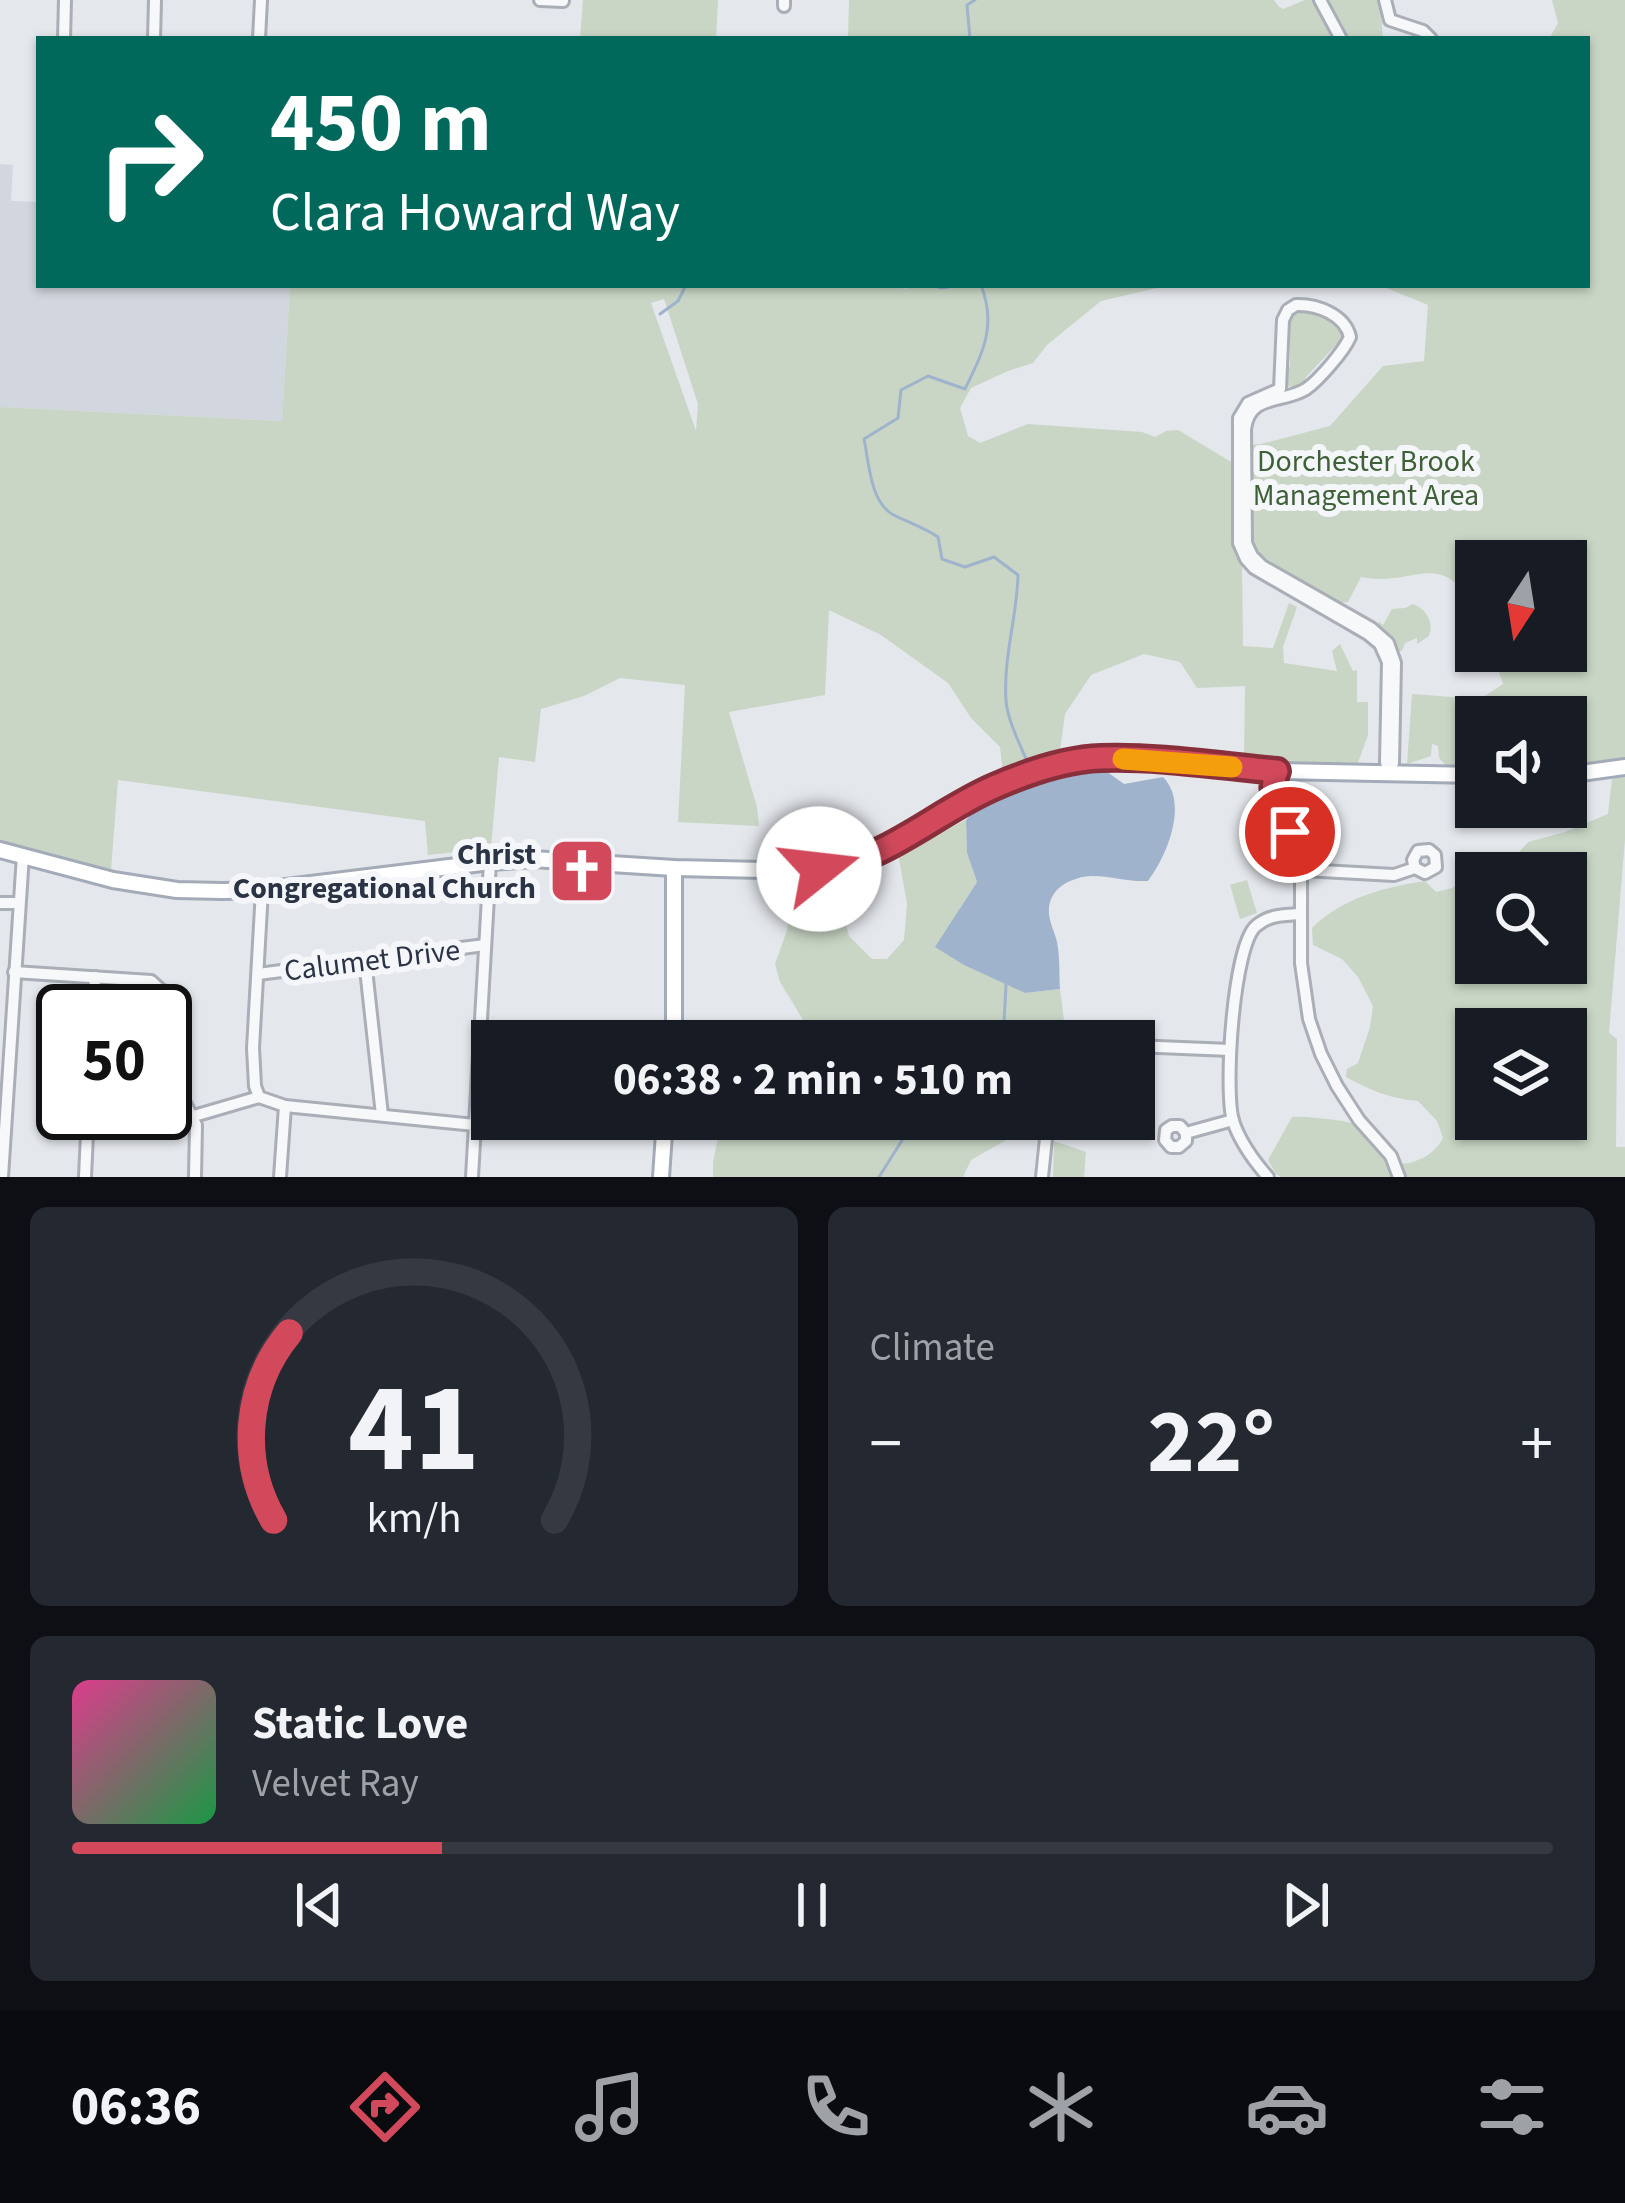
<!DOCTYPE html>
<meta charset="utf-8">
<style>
:root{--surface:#171b24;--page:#242831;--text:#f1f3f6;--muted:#9ea1a6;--line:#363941;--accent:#d1495b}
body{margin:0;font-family:"Source Sans 3",sans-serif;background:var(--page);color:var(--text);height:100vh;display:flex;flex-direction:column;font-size:45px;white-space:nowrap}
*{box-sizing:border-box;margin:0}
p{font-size:39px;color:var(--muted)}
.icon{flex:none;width:66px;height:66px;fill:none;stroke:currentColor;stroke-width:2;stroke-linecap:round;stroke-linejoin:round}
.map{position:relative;height:1177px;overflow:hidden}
.details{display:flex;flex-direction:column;gap:30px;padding:30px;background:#0d0f14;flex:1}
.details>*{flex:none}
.hud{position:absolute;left:36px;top:36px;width:1554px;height:252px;border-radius:0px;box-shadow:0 3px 9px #0004;background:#00695c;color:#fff;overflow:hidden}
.needle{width:78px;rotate:192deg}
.tools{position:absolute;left:1455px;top:540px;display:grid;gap:24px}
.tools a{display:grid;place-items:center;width:132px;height:132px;border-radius:0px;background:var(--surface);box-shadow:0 3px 9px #0004;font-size:60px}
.speed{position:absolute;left:36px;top:984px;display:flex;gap:24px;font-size:60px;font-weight:700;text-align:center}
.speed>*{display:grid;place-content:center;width:156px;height:156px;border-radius:50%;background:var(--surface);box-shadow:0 3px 9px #0004;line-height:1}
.speed .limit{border:6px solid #111;border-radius:18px;background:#fff;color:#111}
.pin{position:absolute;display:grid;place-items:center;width:102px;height:102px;color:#fff;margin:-51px;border:6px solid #fff;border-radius:50%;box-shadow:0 3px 12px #0007}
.me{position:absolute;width:132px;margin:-66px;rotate:74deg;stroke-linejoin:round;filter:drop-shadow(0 0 9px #0008)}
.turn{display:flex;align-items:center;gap:42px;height:252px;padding:0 36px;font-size:54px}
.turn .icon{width:156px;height:156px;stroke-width:2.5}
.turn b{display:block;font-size:84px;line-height:102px}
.big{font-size:90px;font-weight:700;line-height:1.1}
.details .widget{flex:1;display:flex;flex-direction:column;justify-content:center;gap:18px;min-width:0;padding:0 42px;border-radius:18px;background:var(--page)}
.details .dial{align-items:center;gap:0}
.dial svg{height:312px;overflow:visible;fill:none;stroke:var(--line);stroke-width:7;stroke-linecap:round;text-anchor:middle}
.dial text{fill:var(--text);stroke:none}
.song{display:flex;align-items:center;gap:36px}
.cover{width:144px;height:144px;border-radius:18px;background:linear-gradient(135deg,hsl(330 70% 55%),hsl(140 70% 35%))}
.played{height:12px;border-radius:6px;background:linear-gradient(90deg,var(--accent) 25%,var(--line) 25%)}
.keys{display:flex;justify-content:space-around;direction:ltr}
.heat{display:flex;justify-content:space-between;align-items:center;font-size:66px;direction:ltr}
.details .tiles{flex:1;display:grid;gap:30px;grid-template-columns:1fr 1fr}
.widget:last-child{grid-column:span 2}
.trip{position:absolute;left:471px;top:1020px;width:684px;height:120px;border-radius:0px;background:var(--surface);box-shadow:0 3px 9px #0004;font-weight:700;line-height:120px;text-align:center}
.menu{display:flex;height:192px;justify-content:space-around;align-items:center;background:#090b0e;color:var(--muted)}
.menu .icon{width:84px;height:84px}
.menu .on{color:var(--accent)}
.menu b{font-size:54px;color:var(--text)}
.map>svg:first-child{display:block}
.built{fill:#d2d6de}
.green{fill:#c9d6c5;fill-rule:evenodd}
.water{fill:#9fb4cc}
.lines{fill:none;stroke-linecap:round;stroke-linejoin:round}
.stream{stroke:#9fb4cc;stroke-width:3}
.minor-casing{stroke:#a9aeb7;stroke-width:16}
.major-casing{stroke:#a3abb8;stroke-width:20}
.minor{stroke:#f7f8fa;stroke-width:10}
.major{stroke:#fff;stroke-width:14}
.route-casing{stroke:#882f3b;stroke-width:30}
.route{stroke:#d1495b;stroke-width:21}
.slow{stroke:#f59e0b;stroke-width:21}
.labels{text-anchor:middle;stroke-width:12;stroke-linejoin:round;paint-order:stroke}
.park-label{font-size:30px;fill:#3f6138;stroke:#f4f6f9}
.poi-label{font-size:30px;font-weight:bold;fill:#2b3445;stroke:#f4f6f9;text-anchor:end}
.street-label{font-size:30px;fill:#2b3445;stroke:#f4f6f9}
</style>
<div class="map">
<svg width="1625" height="1177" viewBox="0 0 1625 1177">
<rect width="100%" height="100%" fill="#e4e7ec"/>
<path class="built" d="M0,164l13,1 -2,36 28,1v83h251l-8,136 -282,-14z"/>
<g class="green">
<path d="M583,0h135l-2,39h-136z"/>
<path d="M849,0h425l4,6 5,3 22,-9h75l3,39h-535z"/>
<path d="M1552,0h73v764l-47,6 -12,-32v-21h-64l-15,-4 -2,4h-9l-3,58 -19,-1 -15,-16 -1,-12 -6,-2 -1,12 -24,8 5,-70 68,5 23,-15 -11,-33h74v-90h-90v52c-34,-69 -60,-25 -115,-36l-13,25 -13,1 -73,-43c-21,-24 -12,-84 -12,-115l11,-1 69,-18 53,-60 41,-5 4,-56 -49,-20h208v-246h-38l9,-16z"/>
<path d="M290,285h600l16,4 5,-4h296l-46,2 -60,14 -54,44 -14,18 -25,8 -37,17 -11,20 8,28 12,7 48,-19 114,8 13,5 11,-6 12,-1 55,33 1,76 8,23 1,84 30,2 16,-45 8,4 -14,40 1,16 53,8 -5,-20 8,-7 13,27 4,-1v32h11v33l-12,33 -112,-7 1,-75 -48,2 -17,-26 -36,-8 -53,21 -26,39 -6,44 -56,17 -3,-28 -29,-29 -23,-35 -67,-48 -52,-25 -4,85 -96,17 28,95 2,19 -81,-4 7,-137 -65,-7 -36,18 -43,13 -6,53 -36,-5 -8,91 -63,7 -3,-34 -307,-41 -7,90 -111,-29v-434l282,14zM664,299l34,105 -2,27 -45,-128z"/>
<path d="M1298,307l39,12 10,13 -8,16 -3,-3 -30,32 -4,11 -15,-2 -3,-7 1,-13 5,1v-32l-5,-7v-7z"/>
<path d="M1413,604c14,5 21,19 16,32l-12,8v-6l-12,5 -3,8h-5l-18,-22 -1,-8 5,4 9,-16 13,-1z"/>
<path d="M1625,776v63l-16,194 8,6 -1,108h9v30h-344l-5,-3 -8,-14 24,-43c11,-1 49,3 59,6 26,9 29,49 62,39 14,-5 23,-11 30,-24l-6,-17 -19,-20c-27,-2 -48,-11 -72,-24l1,-8 11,-6 12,-36 3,-21 -15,-29 -16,-18 -29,-14 -1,-17c30,-30 73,-41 113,-47l11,11 16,-4 13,-9 11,2v82h90v-90h-63v-13l10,-1 15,-17 37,-10 43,-18 4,-35zM1476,1029h90v90h-90z"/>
<path d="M966,820l1,33 10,29 -17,26 65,85 35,-4 6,47 -6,5h-255l-3,-23 -22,-36 -5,-18 12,-34 8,-43 44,-13 2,30 8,32 23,23h15l17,-19 3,-36 -9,-51z"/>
<path d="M1247,880l10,33 -17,6 -10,-34z"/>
<path d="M722,1119h310l-1,7 -60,34 -8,17h-250v-15z"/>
<path d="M1054,1141l32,11 -2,25h-31z"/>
</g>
<path class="water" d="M1099,766l25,18 39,-7c26,26 4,79 -15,104 -21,1 -37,-5 -56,-5 -22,1 -45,13 -43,38 1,10 6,19 8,28 3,15 2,31 3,47l-35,4 -61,-28 -29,-18 42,-65 -10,-29 -1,-33c31,-36 88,-45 133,-54z"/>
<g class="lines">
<g class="stream">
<path d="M970,39l-3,-34 8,-5"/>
<path d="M932,285l10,3 16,-3"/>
<path d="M981,285c16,41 2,67 -16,104l-37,-13 -27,14 -3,28 -34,21c5,23 6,62 28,75 15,8 31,13 46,23l4,22 23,8 29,-10 24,18c-1,42 -15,83 -12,126 2,21 15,45 23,65"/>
<path d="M660,314l18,-13 8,-16"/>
<path d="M997,1041l7,-19 2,-37"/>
<path d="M879,1177l27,-43 6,-15"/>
</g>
<g class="minor-casing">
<g id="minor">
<path d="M540,0l23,1"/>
<path d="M1320,0l21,39"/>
<path d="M1385,0l5,20 33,11 8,8"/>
<path d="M784,6v-6"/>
<path d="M64,39l1,-39"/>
<path d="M154,39l1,-39"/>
<path d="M259,39l2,-39"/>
<path d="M1296,305c21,-1 49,10 54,32 -6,14 -31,43 -44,52 -24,15 -56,4 -61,40l1,114 6,13 10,10 109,62 17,15 7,20 -2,100 -4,12 -3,-13 2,-100 -8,-18 -12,-10 -114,-66 -8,-9 -7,-16v-125l9,-15 32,-14 3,-69 5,-10z"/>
<path d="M1277,771l20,58 4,25v109l8,56 12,35 16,32 22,34 32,36 8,21"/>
<path d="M1277,771c-10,23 4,52 21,69"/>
<path d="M1303,870l91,5 21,-7 10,5 11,-6 -1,-12 -6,-5 -11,1 -5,9 2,8"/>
<path d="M262,890l-9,158 2,38 4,11 26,9 190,19"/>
<path d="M0,903h19"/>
<path d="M365,960l17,155"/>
<path d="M14,972l137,9 12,11 2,19"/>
<path d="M258,974l227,-29"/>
<path d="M93,1011l2,-34"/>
<path d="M165,1027l5,46 26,52 -1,52"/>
<path d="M1134,1046l96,4"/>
<path d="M194,1116l65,-19"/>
<path d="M1186,1133l-6,-7h-8l-6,4 -1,10 6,7h8l7,-6v-8l47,-13"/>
<path d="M2,1177l21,-322"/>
<path d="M85,1177l3,-64"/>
<path d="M280,1177l5,-71"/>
<path d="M472,1177l18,-315"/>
<path d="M1042,1177l6,-58"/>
<path d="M1268,1177c-15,-17 -28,-35 -35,-56 -9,-31 0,-175 23,-195 12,-11 28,-11 44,-12"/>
</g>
</g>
<g class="major-casing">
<g id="major">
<path d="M1566,775l59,-8"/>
<path d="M0,850l113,30 64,10 45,1 40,-1 228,-28 43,-3 141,9 128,3 59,-11 44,-21 88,-51 47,-17 48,-12 29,-1 160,13 199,4"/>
<path d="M674,1041v-173"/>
<path d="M661,1177l4,-58"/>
</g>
</g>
<use href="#minor" class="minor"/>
<use href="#major" class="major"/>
</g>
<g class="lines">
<g class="route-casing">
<path id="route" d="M819,869c68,-8 115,-56 175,-82 32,-14 72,-28 107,-29 56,-2 120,8 176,13 -10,22 3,41 13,61"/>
</g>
<use href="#route" class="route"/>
<path class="slow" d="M1123,759l109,8"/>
</g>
<defs>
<g id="church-square" transform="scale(3.45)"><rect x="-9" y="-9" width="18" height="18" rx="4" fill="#d1495b" stroke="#f4f6f9"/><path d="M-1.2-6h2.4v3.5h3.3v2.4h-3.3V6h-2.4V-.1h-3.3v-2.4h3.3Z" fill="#fff"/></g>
</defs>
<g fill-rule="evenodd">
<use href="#church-square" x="582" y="871"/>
</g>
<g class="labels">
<g class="park-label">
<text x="1366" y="471">Dorchester Brook<tspan x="1366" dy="34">Management Area</tspan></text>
</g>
<g class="poi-label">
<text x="536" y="864">Christ<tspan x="536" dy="34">Congregational Church</tspan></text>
</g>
<g class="street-label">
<text transform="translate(372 960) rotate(-7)" y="10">Calumet Drive</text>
</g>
</g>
</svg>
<div class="tools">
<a><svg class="needle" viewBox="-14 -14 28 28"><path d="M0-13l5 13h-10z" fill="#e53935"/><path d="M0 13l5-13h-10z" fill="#9ea1a6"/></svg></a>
<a><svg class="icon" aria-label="sound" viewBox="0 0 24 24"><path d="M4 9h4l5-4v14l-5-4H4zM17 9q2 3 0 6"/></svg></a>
<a><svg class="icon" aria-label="search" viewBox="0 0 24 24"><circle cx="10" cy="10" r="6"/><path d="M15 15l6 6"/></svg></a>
<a><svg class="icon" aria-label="layers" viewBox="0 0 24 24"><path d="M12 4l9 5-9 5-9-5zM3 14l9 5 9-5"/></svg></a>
</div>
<div class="speed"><div class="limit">50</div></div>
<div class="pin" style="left:1290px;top:832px;background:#d93025"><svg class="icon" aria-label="arrive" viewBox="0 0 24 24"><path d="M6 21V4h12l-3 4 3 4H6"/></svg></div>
<svg class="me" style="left:819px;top:869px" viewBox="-20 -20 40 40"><circle r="19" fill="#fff"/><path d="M0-13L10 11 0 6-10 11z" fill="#d1495b"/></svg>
<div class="trip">06:38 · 2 min · 510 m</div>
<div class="hud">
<div class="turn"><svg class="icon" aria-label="right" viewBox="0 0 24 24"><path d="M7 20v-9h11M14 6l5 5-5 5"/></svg><div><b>450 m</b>Clara Howard Way</div></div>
</div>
</div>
<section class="details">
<div class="tiles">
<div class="widget dial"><svg viewBox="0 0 100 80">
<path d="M14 69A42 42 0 1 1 86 69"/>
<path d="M14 69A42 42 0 0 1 18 21" stroke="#d1495b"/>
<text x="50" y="56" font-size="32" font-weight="700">41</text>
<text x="50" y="72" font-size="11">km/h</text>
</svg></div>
<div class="widget"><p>Climate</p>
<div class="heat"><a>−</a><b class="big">22°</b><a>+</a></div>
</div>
<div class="widget">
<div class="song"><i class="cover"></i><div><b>Static Love</b><p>Velvet Ray</p></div></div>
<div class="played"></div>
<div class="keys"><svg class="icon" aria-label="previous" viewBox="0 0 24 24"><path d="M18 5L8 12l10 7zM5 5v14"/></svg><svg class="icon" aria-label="pause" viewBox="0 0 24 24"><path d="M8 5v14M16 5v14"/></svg><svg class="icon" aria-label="next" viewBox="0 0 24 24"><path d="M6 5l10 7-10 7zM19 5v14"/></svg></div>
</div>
</div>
</section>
<nav class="menu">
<b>06:36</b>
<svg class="icon on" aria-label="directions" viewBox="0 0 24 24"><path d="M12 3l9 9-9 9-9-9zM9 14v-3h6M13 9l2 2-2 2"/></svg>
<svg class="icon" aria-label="music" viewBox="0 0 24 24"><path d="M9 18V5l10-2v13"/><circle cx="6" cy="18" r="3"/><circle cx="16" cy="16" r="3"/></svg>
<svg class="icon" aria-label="phone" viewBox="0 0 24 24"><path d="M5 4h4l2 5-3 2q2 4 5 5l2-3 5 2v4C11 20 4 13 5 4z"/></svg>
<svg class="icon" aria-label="climate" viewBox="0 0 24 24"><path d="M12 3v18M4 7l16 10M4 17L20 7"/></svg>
<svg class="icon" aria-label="car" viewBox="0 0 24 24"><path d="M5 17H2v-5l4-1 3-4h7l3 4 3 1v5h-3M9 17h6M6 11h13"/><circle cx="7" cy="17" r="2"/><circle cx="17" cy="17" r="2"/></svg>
<svg class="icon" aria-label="filters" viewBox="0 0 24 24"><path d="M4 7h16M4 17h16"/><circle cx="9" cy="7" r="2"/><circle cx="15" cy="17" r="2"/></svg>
</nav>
